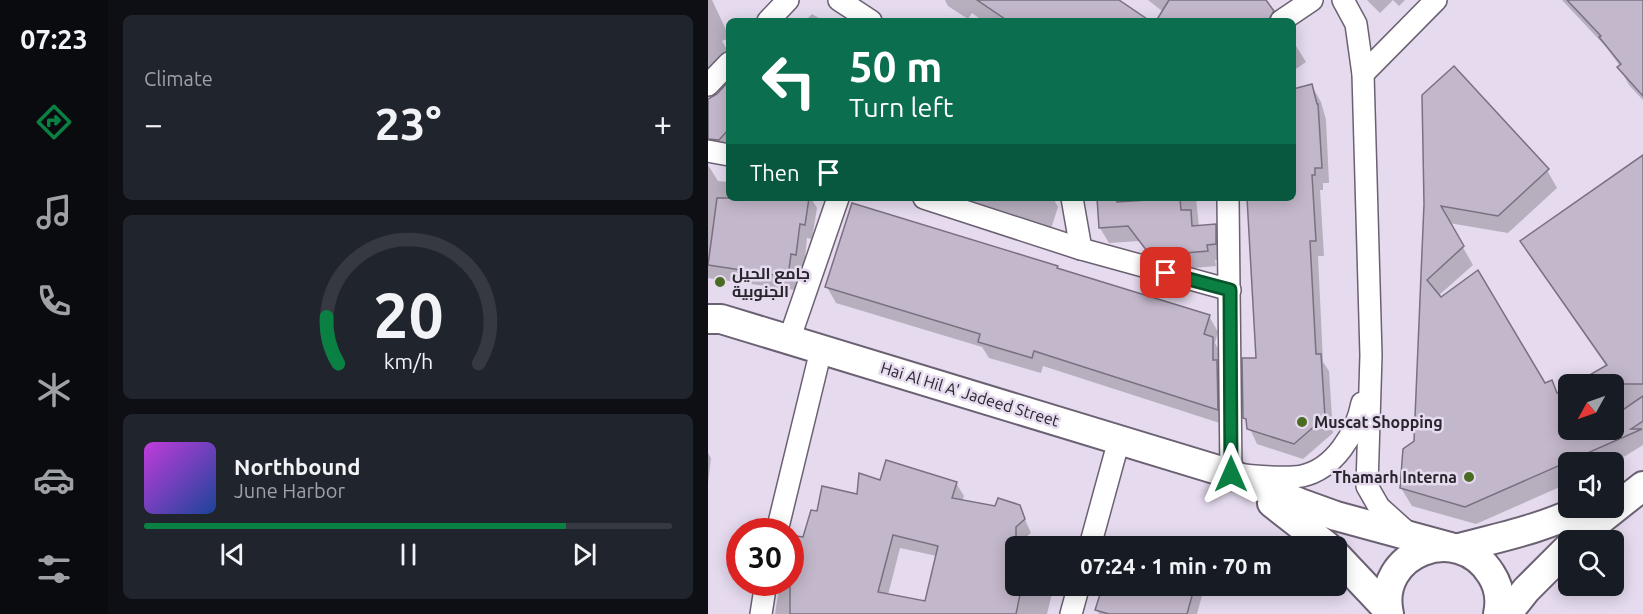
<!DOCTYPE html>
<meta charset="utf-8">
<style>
:root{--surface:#171b24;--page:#20242c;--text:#f1f3f6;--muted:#9ea1a6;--line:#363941;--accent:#0b8043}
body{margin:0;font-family:Ubuntu,Cairo,sans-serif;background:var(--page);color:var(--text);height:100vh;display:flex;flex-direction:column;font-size:22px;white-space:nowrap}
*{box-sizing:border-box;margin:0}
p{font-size:20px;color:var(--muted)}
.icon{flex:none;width:33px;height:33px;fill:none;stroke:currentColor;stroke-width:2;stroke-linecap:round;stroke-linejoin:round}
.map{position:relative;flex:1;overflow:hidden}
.sheet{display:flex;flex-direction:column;gap:15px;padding:15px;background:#0d0f14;width:600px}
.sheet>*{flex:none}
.hud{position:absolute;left:18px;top:18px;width:570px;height:183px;border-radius:9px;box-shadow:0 3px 15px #0003;background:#0b6e4f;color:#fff;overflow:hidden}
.needle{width:39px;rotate:230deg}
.tools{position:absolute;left:850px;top:374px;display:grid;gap:12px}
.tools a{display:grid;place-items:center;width:66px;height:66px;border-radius:9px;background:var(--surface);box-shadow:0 3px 15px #0003;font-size:30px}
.speed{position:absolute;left:18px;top:518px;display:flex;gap:12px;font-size:30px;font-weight:700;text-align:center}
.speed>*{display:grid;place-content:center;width:78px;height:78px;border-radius:50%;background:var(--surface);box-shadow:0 3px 15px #0003;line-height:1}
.speed .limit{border:9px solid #d22;background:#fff;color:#111}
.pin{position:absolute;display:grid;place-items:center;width:51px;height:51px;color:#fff;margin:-26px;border-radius:12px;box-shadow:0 3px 9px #0006}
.me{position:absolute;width:66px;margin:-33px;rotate:0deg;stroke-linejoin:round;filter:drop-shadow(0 0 4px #0008)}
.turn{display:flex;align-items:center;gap:21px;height:126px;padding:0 24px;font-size:27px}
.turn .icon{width:78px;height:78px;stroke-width:2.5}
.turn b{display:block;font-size:42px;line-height:51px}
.then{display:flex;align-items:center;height:57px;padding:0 24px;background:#0003;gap:12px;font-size:22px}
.big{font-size:45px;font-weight:700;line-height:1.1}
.sheet .card{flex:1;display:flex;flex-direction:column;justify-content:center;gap:9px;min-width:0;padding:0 21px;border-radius:9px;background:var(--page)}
.sheet .dial{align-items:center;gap:0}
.dial svg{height:156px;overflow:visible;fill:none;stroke:var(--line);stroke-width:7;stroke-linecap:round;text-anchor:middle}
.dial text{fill:var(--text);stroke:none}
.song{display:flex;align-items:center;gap:18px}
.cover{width:72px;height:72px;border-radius:9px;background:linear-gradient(135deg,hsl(290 70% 55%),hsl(220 70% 35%))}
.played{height:6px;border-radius:3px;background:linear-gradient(90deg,var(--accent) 80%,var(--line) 80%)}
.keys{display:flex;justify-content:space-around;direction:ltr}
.heat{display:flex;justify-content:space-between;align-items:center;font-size:33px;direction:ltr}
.trip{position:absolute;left:297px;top:536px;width:342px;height:60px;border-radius:9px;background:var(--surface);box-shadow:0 3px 15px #0003;font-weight:700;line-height:60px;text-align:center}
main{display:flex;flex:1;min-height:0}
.tabs{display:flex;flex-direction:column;width:108px;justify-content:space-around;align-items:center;background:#090b0e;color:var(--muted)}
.tabs .icon{width:42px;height:42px}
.tabs .selected{color:var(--accent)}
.tabs b{font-size:27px;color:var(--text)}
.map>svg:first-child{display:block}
.shadow{fill:#0003;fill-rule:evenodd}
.building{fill:#c3b8cb;stroke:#7a7081;stroke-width:1.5;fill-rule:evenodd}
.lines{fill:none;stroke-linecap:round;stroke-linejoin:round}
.street-casing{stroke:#6b6172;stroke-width:24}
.secondary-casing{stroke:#6b6172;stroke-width:32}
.street{stroke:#fff;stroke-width:21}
.secondary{stroke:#fff;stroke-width:28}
.route-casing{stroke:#07532c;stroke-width:15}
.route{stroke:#0b8043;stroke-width:10}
.poi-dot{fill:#496b22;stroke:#e5daee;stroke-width:2}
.labels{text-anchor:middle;stroke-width:5;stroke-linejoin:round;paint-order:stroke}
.poi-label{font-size:16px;font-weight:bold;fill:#29252c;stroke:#e5daee;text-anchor:start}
.street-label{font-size:16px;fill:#29252c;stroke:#e5daee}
</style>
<main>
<nav class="tabs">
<b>07:23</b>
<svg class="icon selected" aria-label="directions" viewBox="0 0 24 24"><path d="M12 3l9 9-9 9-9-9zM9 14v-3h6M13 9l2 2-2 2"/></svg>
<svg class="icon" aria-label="music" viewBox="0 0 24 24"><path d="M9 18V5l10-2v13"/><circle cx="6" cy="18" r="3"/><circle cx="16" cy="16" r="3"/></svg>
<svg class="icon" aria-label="phone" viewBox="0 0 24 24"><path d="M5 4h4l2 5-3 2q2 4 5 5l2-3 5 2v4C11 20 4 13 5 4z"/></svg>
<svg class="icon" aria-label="climate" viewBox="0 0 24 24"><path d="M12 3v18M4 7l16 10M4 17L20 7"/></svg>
<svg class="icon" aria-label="car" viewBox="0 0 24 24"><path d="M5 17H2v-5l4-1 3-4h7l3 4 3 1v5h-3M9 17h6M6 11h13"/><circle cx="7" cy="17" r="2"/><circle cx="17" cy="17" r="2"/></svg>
<svg class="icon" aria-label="filters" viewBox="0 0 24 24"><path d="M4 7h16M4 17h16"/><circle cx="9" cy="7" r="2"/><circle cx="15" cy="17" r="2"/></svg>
</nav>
<section class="sheet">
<div class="card"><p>Climate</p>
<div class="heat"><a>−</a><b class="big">23°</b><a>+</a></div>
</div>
<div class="card dial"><svg viewBox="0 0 100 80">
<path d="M14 69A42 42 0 1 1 86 69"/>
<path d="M14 69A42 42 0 0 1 8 45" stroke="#0b8043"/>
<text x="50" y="56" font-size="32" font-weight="700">20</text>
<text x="50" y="72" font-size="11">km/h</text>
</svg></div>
<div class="card">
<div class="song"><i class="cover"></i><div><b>Northbound</b><p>June Harbor</p></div></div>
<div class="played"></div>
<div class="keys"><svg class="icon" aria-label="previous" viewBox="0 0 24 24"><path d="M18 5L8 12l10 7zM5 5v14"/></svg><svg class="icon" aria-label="pause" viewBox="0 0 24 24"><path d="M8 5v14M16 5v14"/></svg><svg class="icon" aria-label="next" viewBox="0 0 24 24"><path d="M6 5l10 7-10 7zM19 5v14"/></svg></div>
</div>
</section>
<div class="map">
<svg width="935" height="614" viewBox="0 0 935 614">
<rect width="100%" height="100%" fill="#e5daee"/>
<g class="shadow">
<path d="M0,0h4l17,36v2l-7,3 7,12 -21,37z"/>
<path d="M237,0h148l32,21h-142l-11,-8 -4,6 -20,-13z"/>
<path d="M440,0h116l14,21h-103z"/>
<path d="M659,0h38l-6,6 -6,-6 -13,13z"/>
<path d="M854,0h81v100l-14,-15 -10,-18 1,-1 -14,-19z"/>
<path d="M104,14l12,7h-19z"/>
<path d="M585,41l13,21 -13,9z"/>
<path d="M21,82v70l-21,4v-58l3,1 7,-4z"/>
<path d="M604,86l9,16 5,18 3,63h-6v7h-3l4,66h-6l5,106 6,9 4,62 -30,26 -46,-15 -12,-26 13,-59 -9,-161h44v-108z"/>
<path d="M935,157v288l-29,18 -45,-1v21l-93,41 -64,-18 -11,-18 15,-46 10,-238 121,-34 10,18 -49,45 -59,-10 24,42 -35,31 106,89 7,-3 7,12 11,-6v41h45v-45h-37l30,-17 -75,-108 -10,-17z"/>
<path d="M0,165l10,16 11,1v16h82l6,10 -5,31 -5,-1 -3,30h-6l-3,22 -87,-12z"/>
<path d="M232,198h113l5,9 -9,28z"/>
<path d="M390,198h98l3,29 16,-2 9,16v19h-9l1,6 -33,3 -25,-3 -19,-25 -30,2 -9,-15z"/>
<path d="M119,287l382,29 9,16 -3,11 6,11 5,71 -183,-59 -2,7 -52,-15 -7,-11 -146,-44z"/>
<path d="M0,453l3,5 -3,25z"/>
<path d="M173,481l75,2 8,13 -2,6 34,6 23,-2 12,27 -11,9 -1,4h-3v39h38l-7,29h-272l5,-32h10l14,-43 14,-26 41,-17zM192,548l37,8 -11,47 -38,-8z"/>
<path d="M397,585h98l1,3 -7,26h-98l-2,-4z"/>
</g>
<g class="building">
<path d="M269,0h142l31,21h-142z"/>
<path d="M461,0h97l8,11 -6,10h-112z"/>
<path d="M859,0h76v96l-26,-29 4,-3 -22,-27 2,-1z"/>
<path d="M746,66l95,103 -51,47 -57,-10 23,40 -37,34 14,17 37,-27 67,113 7,-3 5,13 12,-6v42h45v-13l29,-20v25l-12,8h11l-177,78 -65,-19 3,-39 11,-8 10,-237 -2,-109z"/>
<path d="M21,81v48l-10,11 -11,-1v-40l9,-5z"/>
<path d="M604,84l5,20h1l4,64h-7v7h-3l4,66h-6l6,113h5l4,63 -31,27 -47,-15 -1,-10 -3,-1 -1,-60h14l-9,-160h46v-109z"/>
<path d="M935,155v229h-69l33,-19 -87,-124z"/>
<path d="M9,198h92l-4,27 -5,-1 -4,31 -5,-1 -3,23 -80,-12z"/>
<path d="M389,198h20v4l63,-4 1,12h10l1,16 24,-2v20l-9,1 1,6 -35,3v-2l-26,-1 -19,-25 -29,2z"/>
<path d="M144,203l206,63 -1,2 153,47 -6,19 9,3v23h4l1,50 -184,-59 -2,7 -54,-16 2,-8 -155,-47z"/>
<path d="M178,460l71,22 -5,16 43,8 3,-8 22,7 5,14 -9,8v58h6l-6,29h-226v-79l13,2 8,-27 6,1 5,-25 35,8 2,-21 21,7zM185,535l45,11 -13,55 -47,-9z"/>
<path d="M395,585h92l-8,29h-78l-14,-4z"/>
</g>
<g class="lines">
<g class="street-casing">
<g id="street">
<path d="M131,0l32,21"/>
<path d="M635,0l13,24 7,50 8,281 -4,131 12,21 30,27"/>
<path d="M60,21l20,-21"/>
<path d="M573,21l31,-21"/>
<path d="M655,74l73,-74"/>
<path d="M0,85l21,-22"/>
<path d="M0,151l21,4"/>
<path d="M216,198l157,51 149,41"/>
<path d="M364,198l9,51"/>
<path d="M520,198l3,276c22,1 49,6 71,2 32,-7 54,-42 60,-73"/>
<path d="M81,340l49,-142"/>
<path d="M69,531l44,-181"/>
<path d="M382,546l29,-106"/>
<path d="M53,614l5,-32"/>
<path d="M363,614l8,-29"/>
</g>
</g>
<g class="secondary-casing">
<g id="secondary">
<path d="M0,319h13l510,155 69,29 36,13 114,31"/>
<path d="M564,503l55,43"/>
<path d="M867,540l68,-54"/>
<path d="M751,548c42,-11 87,-20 126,-41"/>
<path d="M628,555l52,55"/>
<path d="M681,614c-14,-61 69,-93 102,-40 8,12 10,26 7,40"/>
<path d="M799,614l19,-24 43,-43"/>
</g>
</g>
<use href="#street" class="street"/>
<use href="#secondary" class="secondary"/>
</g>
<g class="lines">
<g class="route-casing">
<path id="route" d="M458,273l64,17 1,184"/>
</g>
<use href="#route" class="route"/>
</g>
<g class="poi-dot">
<circle cx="12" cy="282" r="6"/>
<circle cx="594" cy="422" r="6"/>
<circle cx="761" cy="477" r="6"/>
</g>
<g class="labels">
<g class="poi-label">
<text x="24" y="279">جامع الحيل<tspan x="24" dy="18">الجنوبية</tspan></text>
<text x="606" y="428">Muscat Shopping</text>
<text x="749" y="483" text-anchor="end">Thamarh Interna</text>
</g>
<g class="street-label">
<text transform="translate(262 394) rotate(17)" y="6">Hai Al Hil A' Jadeed Street</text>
</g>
</g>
</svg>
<div class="tools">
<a><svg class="needle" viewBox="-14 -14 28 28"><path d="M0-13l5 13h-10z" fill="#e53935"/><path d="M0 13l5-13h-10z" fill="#9ea1a6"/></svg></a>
<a><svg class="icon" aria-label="sound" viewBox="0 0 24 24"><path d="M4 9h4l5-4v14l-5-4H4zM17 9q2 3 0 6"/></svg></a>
<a><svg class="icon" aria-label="search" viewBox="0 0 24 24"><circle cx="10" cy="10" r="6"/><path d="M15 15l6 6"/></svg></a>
</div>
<div class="speed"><div class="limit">30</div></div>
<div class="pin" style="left:458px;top:273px;background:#d93025"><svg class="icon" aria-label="arrive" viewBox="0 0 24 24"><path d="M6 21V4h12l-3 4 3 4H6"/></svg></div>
<svg class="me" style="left:523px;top:474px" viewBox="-20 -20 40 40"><path d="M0-17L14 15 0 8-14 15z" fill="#0b8043" stroke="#fff" stroke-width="4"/></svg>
<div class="trip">07:24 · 1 min · 70 m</div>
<div class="hud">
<div class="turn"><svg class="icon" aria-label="left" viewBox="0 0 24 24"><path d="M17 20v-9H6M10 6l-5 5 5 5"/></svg><div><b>50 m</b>Turn left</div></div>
<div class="then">Then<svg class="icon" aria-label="arrive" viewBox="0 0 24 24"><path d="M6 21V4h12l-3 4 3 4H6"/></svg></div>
</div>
</div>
</main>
